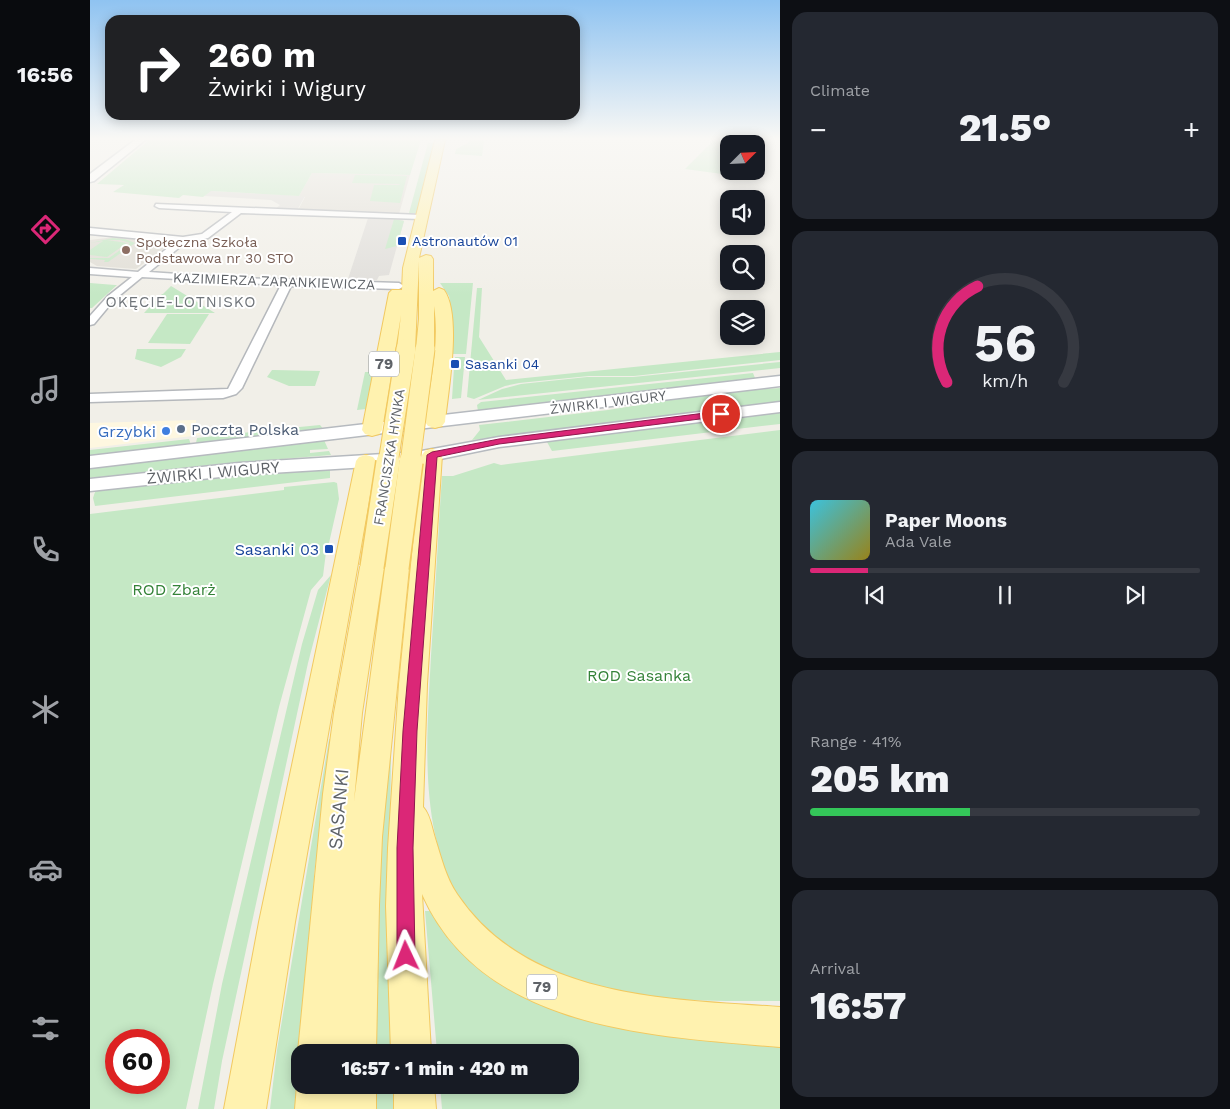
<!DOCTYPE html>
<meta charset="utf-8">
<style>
:root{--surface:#171b24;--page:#242831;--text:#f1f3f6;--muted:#9ea1a6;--line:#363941;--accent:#db2777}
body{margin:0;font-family:"Work Sans",sans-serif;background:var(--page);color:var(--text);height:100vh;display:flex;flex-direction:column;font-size:19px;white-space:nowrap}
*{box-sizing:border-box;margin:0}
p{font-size:16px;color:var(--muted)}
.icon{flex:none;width:28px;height:28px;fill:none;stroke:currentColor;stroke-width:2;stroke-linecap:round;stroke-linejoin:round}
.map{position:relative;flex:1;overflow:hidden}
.sheet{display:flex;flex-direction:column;gap:12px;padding:12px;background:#0d0f14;width:450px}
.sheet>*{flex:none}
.banner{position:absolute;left:15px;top:15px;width:475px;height:105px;border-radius:15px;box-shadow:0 2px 12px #0003;background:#202124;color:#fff;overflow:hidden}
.needle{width:32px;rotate:66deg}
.controls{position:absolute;left:630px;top:135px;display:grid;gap:10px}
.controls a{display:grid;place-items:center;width:45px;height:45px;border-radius:10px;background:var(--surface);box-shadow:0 2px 12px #0003;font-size:25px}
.speed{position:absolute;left:15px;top:1029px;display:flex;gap:10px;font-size:25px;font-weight:700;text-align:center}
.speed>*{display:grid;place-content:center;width:65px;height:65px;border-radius:50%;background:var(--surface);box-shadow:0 2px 12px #0003;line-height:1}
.speed .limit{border:8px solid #d22;background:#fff;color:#111}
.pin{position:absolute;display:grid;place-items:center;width:42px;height:42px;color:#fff;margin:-21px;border:2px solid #fff;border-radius:50%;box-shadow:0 1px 5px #0007}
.me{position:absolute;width:55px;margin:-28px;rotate:358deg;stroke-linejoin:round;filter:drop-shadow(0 0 4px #0008)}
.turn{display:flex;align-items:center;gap:18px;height:105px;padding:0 20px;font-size:22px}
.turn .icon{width:65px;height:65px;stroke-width:2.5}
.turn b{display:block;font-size:35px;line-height:42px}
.big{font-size:38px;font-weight:800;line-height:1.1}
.sheet .card{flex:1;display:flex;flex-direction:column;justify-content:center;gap:8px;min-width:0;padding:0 18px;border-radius:15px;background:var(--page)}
.sheet .dial{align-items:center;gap:0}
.dial svg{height:130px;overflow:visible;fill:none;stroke:var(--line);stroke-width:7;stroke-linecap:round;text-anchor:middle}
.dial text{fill:var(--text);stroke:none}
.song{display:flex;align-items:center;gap:15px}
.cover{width:60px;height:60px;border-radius:8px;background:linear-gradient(135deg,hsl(190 70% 55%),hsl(50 70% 35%))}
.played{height:5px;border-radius:2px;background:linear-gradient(90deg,var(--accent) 15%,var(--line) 15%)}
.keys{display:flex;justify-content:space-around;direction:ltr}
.heat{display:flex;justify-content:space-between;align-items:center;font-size:28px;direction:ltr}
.charge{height:8px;border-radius:4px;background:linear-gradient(90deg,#34c759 41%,var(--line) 0)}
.trip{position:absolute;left:201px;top:1044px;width:288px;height:50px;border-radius:15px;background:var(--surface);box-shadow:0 2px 12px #0003;font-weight:800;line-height:50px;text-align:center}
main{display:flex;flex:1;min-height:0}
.tab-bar{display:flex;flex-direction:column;width:90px;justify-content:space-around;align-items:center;background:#090b0e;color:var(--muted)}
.tab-bar .icon{width:35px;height:35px}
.tab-bar .selected{color:var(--accent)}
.tab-bar b{font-size:22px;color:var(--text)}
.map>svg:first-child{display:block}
.commercial{fill:#fef7e0}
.industrial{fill:#e0deda}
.education{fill:#e1ded6}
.green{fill:#c5e8c5;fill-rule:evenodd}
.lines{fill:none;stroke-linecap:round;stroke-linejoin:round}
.street-casing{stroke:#b5b8bc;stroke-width:3}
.secondary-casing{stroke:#b6babf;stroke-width:3}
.primary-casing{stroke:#f2c960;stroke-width:2}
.street{fill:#fff;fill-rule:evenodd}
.secondary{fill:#fff;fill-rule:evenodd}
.primary{fill:#fff2af;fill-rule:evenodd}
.primary-bridge-far1-casing{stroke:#f2c960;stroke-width:21;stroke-linecap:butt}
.primary-bridge-casing{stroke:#f2c960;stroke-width:26;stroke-linecap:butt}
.primary-bridge-far1{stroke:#fff2af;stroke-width:19}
.primary-bridge{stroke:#fff2af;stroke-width:23}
.route{fill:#db2777;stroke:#8e194d}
.transit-dot{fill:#1a4fb4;stroke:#fff;stroke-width:2}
.education-dot{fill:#8d6e63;stroke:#fff;stroke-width:2}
.service-dot{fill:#5c6f8a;stroke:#fff;stroke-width:2}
.shop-dot{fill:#3f7fe0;stroke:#fff;stroke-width:2}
.labels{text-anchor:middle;stroke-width:4;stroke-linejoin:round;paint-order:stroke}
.far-transit-label{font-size:14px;fill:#164399;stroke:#fff;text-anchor:start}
.far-education-label{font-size:14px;fill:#785e54;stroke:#fff;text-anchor:start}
.far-street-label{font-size:14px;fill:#5f6368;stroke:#fff}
.far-neighbourhood-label{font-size:15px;letter-spacing:1px;fill:#70757a;stroke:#fff}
.shield{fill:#fff;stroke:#8f9295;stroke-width:1}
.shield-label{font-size:15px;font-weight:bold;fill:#5f6368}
.service-label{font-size:16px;fill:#4e5e75;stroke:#fff;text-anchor:start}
.shop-label{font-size:16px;fill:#366cbe;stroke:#fff;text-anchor:end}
.street-label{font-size:16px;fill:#5f6368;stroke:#fff}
.transit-label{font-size:16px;fill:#164399;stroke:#fff;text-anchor:end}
.park-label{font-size:16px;fill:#348238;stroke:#fff}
.near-street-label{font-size:19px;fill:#5f6368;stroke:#fff}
</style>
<main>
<nav class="tab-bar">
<b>16:56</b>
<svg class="icon selected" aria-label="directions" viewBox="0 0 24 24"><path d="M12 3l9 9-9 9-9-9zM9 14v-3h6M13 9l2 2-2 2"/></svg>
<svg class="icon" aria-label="music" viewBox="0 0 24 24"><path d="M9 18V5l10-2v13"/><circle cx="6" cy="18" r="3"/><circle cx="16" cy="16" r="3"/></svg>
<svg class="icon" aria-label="phone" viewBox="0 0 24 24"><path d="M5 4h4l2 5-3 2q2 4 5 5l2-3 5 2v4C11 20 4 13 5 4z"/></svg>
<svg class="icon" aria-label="climate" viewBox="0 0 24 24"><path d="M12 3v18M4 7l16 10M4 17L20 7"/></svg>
<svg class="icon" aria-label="car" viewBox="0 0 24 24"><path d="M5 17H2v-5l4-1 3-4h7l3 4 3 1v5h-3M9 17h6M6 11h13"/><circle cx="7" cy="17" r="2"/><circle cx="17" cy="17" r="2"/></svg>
<svg class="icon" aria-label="filters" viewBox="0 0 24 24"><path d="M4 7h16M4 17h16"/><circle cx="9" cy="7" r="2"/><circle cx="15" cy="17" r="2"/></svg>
</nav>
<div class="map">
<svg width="690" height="1109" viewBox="0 0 690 1109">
<rect width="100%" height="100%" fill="#f1efe8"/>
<path class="commercial" d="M106,420v10l5,5 -111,13v-25z"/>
<g class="industrial">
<path d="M120,191l95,5 -9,16 -23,-1 7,-6 -9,-5 -67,-4z"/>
<path d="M278,218l32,1 4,2 -15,54 -10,1 -2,4 -29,-1z"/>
</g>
<g class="education">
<path d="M222,173l98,2 -11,39 -102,-2 8,-15 -6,-1z"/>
<path d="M33,236l50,6 -37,27 -39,-3 -7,-4v-22z"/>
</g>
<g class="green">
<path d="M59,140h272l-11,35 -98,-2 -13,23 -88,-5 -8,6 -20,-2 -4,3 -66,-6 11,-7 -27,-1z"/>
<path d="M379,140h15l-2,16 -27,-2 1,-5 12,-6z"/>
<path d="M624,140h52l-10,12v-8h-27v27h12l-4,5 -52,-7z"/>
<path d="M338,143h6l-17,70h-8z"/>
<path d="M265,175l52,1 -7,27 -30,-2 4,-16h25l1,-1 -48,-1z"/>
<path d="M304,219l10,2 -7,25 -12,3z"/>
<path d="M23,238l12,1 10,4 -27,19h-4l1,-2 -15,-1v-1h19l21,-15 -10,-3h-13l20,3 -20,14 -17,-2v-5l13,-9 -13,2z"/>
<path d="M0,283l25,2h2l-25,23h-2z"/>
<path d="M350,283h33l-7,71h-15l-1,-53 -1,-5z"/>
<path d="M81,286l44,27h-71l18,-19 17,1 -16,-1z"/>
<path d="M387,288h5l-3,49 27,43 274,-28v8l-146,16h-45l-70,7 -14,3 -31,13 -7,-2z"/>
<path d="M77,314h42l-19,30 -42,-1z"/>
<path d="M47,349h49l-5,8 -20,10 -26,-8z"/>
<path d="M365,357h10l-4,41 -9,1 2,-32 3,-1z"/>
<path d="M690,362v6l-302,32 24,-11 19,-5 66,-7h46z"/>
<path d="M182,370h2l46,1 -5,15h-26l-22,-9z"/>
<path d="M275,372h9l-8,37 -9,1z"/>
<path d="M663,373l2,5 -2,2 -275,31 -1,-6 4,-3z"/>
<path d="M690,388v15l-308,37 8,-10 -1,-5 129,-15 112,-18z"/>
<path d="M690,411v13l-60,7 -10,-11z"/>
<path d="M610,421l12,11 -160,19 -5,-9 61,-10z"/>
<path d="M230,425l4,5 -55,7v-7z"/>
<path d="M690,430v571c-72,0 -148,2 -217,-23 -22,-8 -43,-21 -61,-35 -16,-13 -32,-27 -43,-45 -41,-69 -32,-165 -28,-242 4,-60 7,-120 11,-180h11l41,-13 7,2z"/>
<path d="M171,431l1,5 -66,7 1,-5z"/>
<path d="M99,439l2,6 -101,12v-7z"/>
<path d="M234,440l4,9 -18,1v3l19,-2 2,4 -112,9 -129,14v-10z"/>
<path d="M240,470v8l-235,28 -2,-8 2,-6 4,-2 154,-15z"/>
<path d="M244,482l3,1 2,16 -10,44 -2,1 -4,32 -12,14 -32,117 -66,277 -27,125h-96v-595l194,-24v-3zM26,1040h43v42h-43z"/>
<path d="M241,575l-23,88 -86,398 -8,48h-16l24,-125 80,-340 16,-54z"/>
<path d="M239,739h5l-19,128 -15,185 -1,57h-29l7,-59z"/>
<path d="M298,756h3l-2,169 4,127h-18l3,-178z"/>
<path d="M335,911h6l33,41 316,88v69h-338l-2,-24h130v-33h-133z"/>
<path d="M285,1085h21l2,24h-23z"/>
</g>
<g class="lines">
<g class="street-casing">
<path id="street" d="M66,204l265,11 4,2 -4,2 -180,-6 -33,25 -22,4 -37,30 87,6 163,5 5,3 -5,3 -108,-3 -49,102 -6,6 -13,4 -133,4v-8l138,-5 53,-104 -139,-8 -28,23 -20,24 -4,1v-9l18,-20 24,-19 -42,-3v-6l48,4 37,-30 -85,-8v-6l93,9 19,-3 30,-22 -73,-4 -4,-2z"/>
</g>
<g class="secondary-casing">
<g id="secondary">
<path d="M45,140h10l-51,41 -4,1v-8z"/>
<path d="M690,376v10l-690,82v-12z"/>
<path d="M690,402v10l-281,35 -83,17 -177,11 -149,16v-12l149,-16 177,-11 83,-15z"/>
</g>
</g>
<g class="primary-casing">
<g id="primary">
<path d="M345,140h10l-26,118 7,-3 5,1 2,3v32l6,-3 5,2c18,25 4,101 1,132l-3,4 -7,2 -7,-2 -3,-4c5,-38 15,-78 9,-116v43l-3,4 -6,1 -6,-1 -3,-4 3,-30v-58l-4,88 -3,4 -6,1 -6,-1 -3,-4 4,-34 -19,115 -3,4 -7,2 -7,-2 -3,-4 27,-137 3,-3h10l1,-22z"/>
<path d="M342,449l7,2 3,4 -15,229 -4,123c7,7 9,21 12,31 6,19 11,40 22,56 70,105 211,105 323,113v40c-128,-11 -298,-17 -358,-153l9,158h-40l-5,-146 2,-58 11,-164 23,-229 3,-4z"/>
<path d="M276,455l7,2 3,4 -81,461 -29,187h-42l35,-187 97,-461 3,-4z"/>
<path d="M282,559l9,3 3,5 -22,146 -8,88 31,-233 3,-5 9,-3 9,3 3,5 -27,269 -3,68 -3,147h-76v5l-2,-5 25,-258 11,-81 26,-146 3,-5z"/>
<path d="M210,1077v8h76v24h-81l2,-24z"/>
<path d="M304,1085h40l2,24h-42z"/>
</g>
</g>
<use href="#street" class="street"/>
<use href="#secondary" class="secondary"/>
<use href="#primary" class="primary"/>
<g class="primary-bridge-far1-casing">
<g id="primary-bridge-far1">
<path d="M298,463l18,-114"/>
<path d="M320,463l15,-114"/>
</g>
</g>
<g class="primary-bridge-casing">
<g id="primary-bridge">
<path d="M282,567l16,-105"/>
<path d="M307,568l14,-106"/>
</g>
</g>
<use href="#primary-bridge-far1" class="primary-bridge-far1"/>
<use href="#primary-bridge" class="primary-bridge"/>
</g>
<linearGradient id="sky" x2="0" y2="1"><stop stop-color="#8fc3f1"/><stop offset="0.47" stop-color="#f9f8f5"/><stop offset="1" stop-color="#f9f8f5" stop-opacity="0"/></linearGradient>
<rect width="690" height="295" fill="url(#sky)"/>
<path class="route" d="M631,411l3,1v4l-225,28 -62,13 -20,274 -4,117 2,108 -3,6 -6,3 -6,-3 -3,-6v-108l6,-117 24,-276 5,-3 67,-13z"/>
<g class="transit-dot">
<rect x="307" y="236" width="10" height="10" rx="2.5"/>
<rect x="360" y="359" width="10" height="10" rx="2.5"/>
<rect x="234" y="544" width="10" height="10" rx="2.5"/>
</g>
<circle class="education-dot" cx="36" cy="250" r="5"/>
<circle class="service-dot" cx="91" cy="429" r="5"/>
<circle class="shop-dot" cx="76" cy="431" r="5"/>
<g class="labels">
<g class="far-transit-label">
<text x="322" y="246">Astronautów 01</text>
<text x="375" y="369">Sasanki 04</text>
</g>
<g class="far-education-label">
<text x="46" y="247">Społeczna Szkoła<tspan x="46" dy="16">Podstawowa nr 30 STO</tspan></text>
</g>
<g class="far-street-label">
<text transform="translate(184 281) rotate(2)" y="5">KAZIMIERZA ZARANKIEWICZA</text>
<text transform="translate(518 402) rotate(-7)" y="5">ŻWIRKI I WIGURY</text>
<text transform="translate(299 457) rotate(-81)" y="5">FRANCISZKA HYNKA</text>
</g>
<g class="far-neighbourhood-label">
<text x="91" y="307">OKĘCIE-LOTNISKO</text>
</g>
<g class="shield">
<rect x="279" y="351.5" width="30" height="25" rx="4"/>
<rect x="437" y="974.5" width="30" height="25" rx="4"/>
</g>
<g class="shield-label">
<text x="294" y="369">79</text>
<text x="452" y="992">79</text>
</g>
<g class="service-label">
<text x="101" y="435">Poczta Polska</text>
</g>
<g class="shop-label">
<text x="66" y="437">Grzybki</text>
</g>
<g class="street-label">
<text transform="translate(123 472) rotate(-5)" y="6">ŻWIRKI I WIGURY</text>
</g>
<g class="transit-label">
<text x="229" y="555">Sasanki 03</text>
</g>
<g class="park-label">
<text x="84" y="595">ROD Zbarż</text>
<text x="549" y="681">ROD Sasanka</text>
</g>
<g class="near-street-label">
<text transform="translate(248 809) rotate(-85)" y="7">SASANKI</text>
</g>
</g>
</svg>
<div class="controls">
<a><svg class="needle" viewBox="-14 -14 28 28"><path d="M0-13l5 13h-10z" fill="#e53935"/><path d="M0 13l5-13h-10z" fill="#9ea1a6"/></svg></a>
<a><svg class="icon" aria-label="sound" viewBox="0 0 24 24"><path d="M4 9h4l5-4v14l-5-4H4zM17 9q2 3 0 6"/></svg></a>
<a><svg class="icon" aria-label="search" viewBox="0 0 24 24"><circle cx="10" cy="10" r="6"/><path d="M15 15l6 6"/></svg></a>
<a><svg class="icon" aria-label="layers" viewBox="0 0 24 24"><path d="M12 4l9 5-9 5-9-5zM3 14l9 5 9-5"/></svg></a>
</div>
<div class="speed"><div class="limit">60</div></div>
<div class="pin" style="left:631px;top:414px;background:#d93025"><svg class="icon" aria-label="arrive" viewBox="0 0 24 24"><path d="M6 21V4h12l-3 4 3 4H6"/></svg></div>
<svg class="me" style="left:316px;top:956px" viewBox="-20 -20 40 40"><path d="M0-17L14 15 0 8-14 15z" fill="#db2777" stroke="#fff" stroke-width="4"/></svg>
<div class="trip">16:57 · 1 min · 420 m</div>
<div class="banner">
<div class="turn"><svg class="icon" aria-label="right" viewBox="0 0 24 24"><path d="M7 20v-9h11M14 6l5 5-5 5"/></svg><div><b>260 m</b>Żwirki i Wigury</div></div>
</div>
</div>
<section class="sheet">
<div class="card"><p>Climate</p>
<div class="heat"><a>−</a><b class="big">21.5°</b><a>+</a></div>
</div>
<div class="card dial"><svg viewBox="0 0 100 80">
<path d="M14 69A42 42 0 1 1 86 69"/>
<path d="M14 69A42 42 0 0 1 33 10" stroke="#db2777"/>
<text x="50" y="56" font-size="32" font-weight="700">56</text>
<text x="50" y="72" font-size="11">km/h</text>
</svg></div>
<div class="card">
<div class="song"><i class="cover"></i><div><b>Paper Moons</b><p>Ada Vale</p></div></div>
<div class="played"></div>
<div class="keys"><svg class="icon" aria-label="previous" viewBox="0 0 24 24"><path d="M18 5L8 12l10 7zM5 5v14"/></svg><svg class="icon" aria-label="pause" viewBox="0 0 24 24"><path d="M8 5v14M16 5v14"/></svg><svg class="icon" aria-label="next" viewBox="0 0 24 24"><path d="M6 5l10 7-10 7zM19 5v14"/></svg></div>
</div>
<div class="card"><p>Range · 41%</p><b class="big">205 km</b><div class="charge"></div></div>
<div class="card"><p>Arrival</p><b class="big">16:57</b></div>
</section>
</main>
